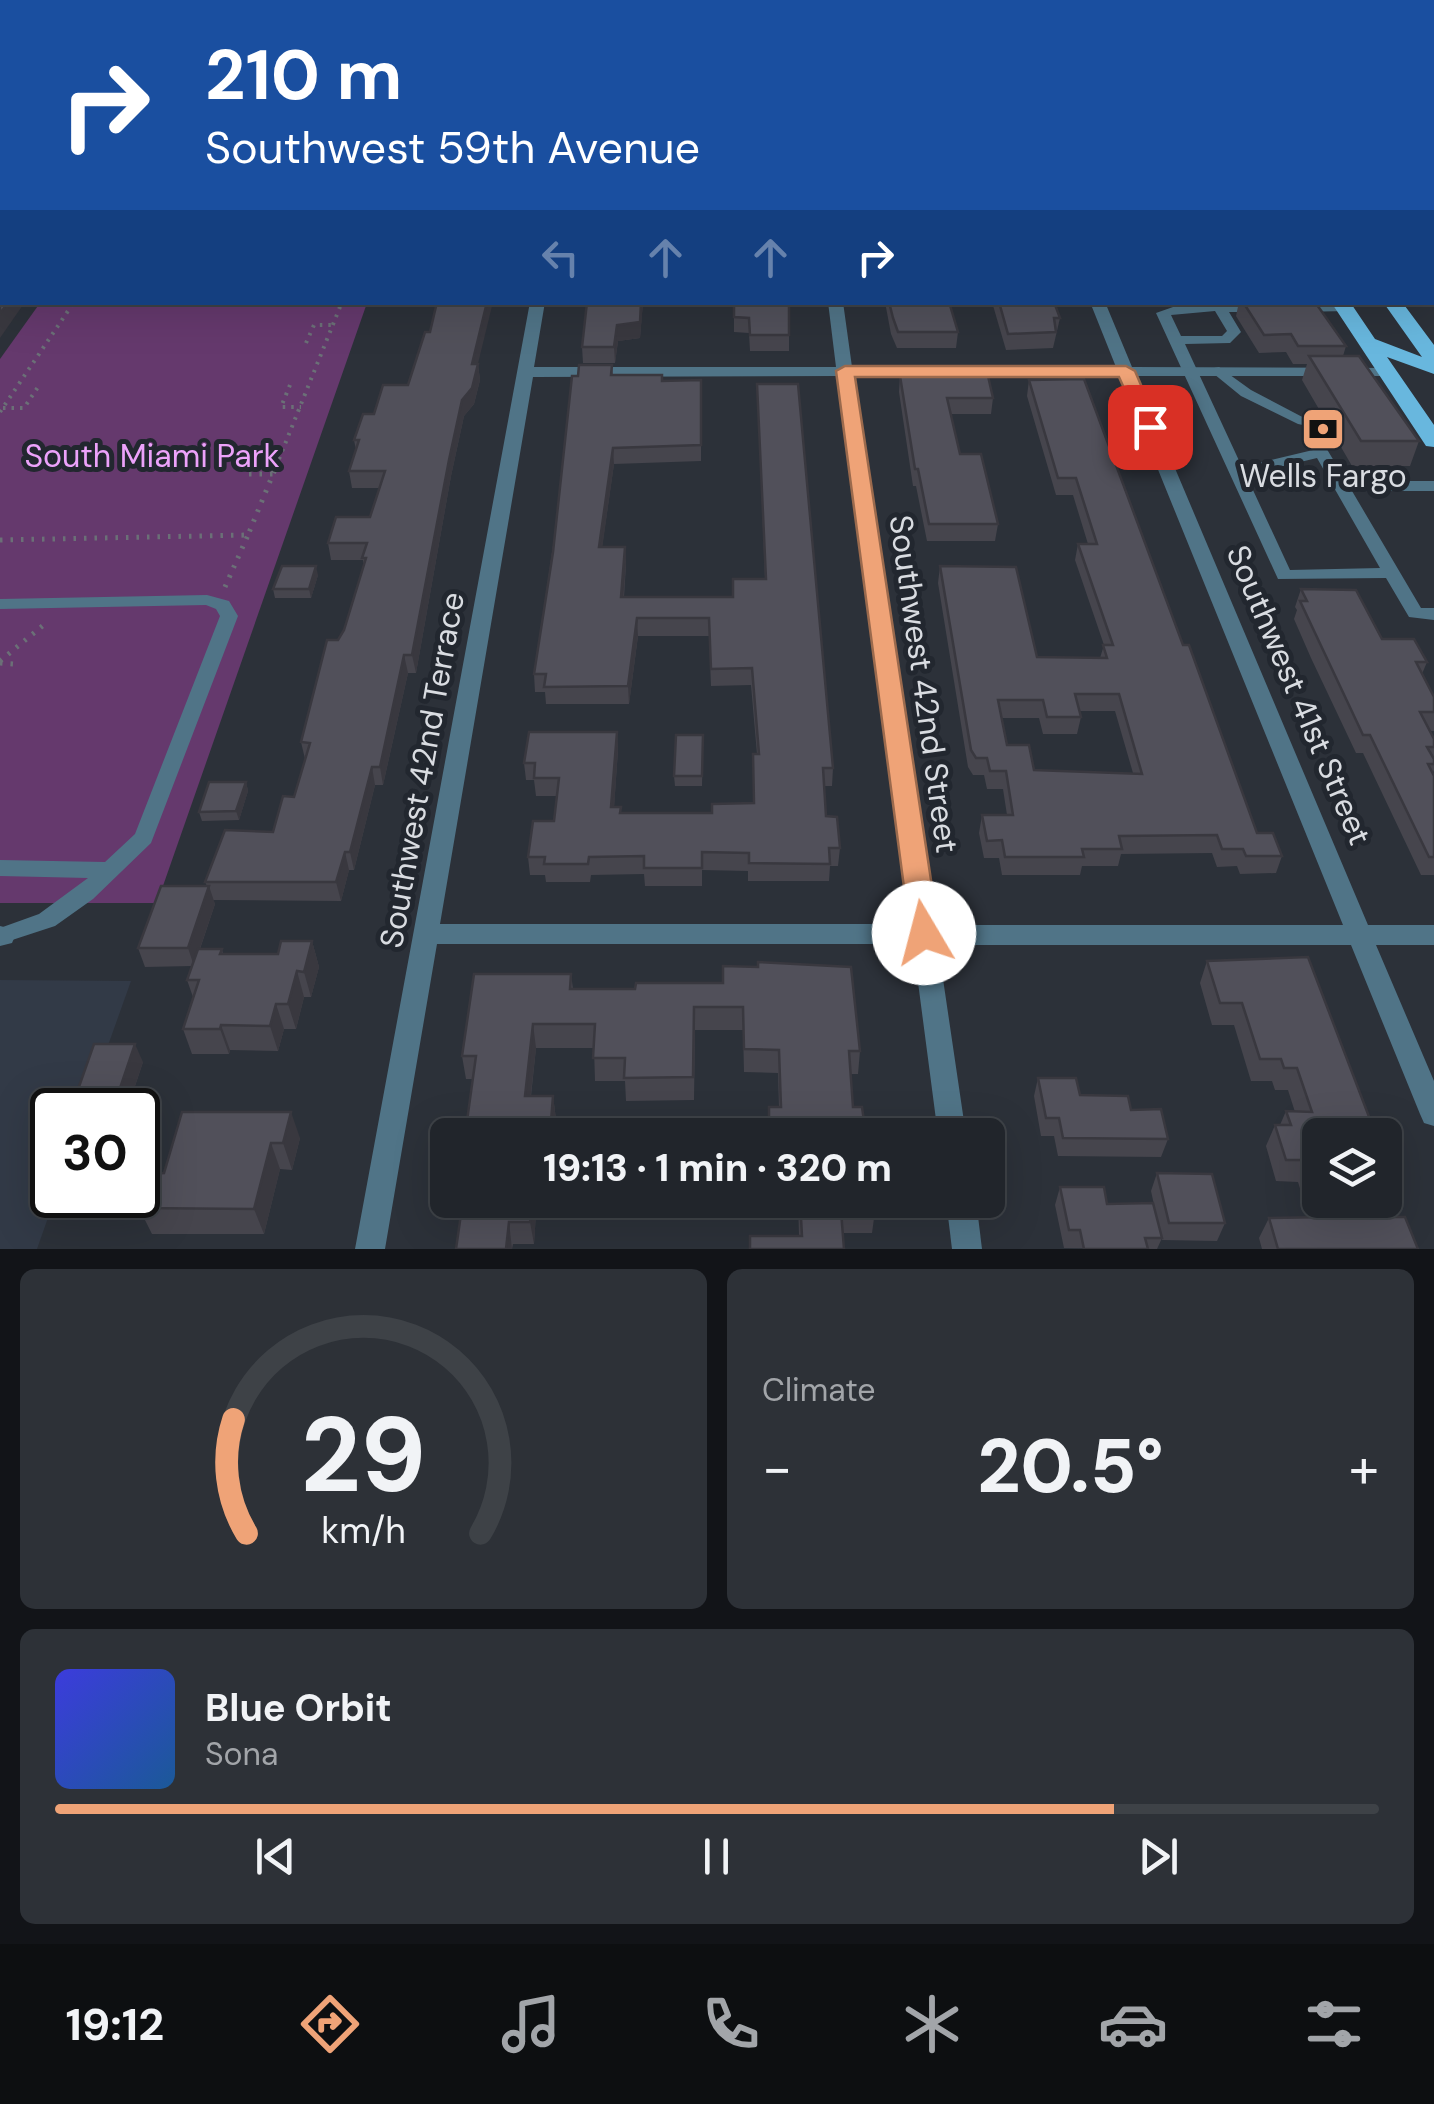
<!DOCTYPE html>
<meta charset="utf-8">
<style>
:root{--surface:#21252b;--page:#2d3137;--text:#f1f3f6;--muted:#a2a5a9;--line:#3e4247;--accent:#efa377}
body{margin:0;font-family:"DM Sans",sans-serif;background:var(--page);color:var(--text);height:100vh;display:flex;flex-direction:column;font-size:38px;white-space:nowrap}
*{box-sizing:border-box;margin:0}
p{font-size:32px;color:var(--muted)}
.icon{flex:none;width:55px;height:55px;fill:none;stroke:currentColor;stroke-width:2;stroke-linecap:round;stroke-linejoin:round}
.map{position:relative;height:1249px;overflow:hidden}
.side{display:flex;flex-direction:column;gap:20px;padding:20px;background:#121418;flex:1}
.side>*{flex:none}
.banner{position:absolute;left:0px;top:0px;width:1435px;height:305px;box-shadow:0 10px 40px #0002,0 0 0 2px var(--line);background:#1a4fa0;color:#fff;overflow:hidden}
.controls{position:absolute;left:1302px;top:1118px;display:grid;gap:20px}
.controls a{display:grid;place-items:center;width:100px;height:100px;border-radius:15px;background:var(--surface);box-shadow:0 10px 40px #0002,0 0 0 2px var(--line);font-size:50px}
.speed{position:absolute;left:30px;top:1088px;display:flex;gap:20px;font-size:50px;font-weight:700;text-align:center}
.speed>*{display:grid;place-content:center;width:130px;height:130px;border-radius:50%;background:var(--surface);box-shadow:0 10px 40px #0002,0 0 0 2px var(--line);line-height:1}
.speed .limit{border:5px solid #111;border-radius:15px;background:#fff;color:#111}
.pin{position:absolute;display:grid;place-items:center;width:85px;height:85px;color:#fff;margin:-42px;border-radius:20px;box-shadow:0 5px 15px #0006}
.me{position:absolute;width:110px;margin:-55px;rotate:352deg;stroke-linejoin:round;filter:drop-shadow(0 0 8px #0008)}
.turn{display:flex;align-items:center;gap:35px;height:210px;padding:0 40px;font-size:45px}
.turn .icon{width:130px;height:130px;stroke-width:2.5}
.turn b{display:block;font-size:70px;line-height:85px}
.lanes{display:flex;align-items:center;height:95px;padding:0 40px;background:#0003;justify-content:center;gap:50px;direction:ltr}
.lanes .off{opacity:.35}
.big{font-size:75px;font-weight:800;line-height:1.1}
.side .card{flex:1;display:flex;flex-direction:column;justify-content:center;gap:15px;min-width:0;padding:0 35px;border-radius:15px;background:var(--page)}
.side .dial{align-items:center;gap:0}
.dial svg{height:260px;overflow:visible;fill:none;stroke:var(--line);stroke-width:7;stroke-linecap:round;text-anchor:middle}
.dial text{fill:var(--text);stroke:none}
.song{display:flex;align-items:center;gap:30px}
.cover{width:120px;height:120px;border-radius:15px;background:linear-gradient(135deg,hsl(240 70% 55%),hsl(210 70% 35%))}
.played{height:10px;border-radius:5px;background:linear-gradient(90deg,var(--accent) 80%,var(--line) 80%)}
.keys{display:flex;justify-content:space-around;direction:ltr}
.heat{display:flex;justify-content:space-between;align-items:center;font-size:55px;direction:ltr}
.side .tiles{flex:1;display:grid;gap:20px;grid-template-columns:1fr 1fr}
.card:last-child{grid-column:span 2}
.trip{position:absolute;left:430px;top:1118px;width:575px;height:100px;border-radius:15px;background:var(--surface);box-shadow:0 10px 40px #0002,0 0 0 2px var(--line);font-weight:800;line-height:100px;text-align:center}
.menu{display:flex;height:160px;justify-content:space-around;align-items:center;background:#0d0f11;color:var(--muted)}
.menu .icon{width:70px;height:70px}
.menu .selected{color:var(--accent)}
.menu b{font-size:45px;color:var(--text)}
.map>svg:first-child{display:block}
.built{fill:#323a47}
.green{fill:#65396d}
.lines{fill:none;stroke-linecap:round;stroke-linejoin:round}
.path-far1{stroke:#6b7077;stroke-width:4;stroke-dasharray:2.5 6;stroke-linecap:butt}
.path{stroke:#6b7077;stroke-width:5;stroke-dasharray:2.5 8;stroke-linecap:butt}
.service{fill:#507487;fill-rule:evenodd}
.minor{fill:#507487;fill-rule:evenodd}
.primary{fill:#68b7de;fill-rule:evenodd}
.wall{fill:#46454d;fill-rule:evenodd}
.shaded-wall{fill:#39383f}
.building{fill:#51505a;stroke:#39383f;stroke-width:2.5;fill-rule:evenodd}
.route{fill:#efa377;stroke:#9b6a4d;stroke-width:2.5}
.labels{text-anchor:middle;stroke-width:10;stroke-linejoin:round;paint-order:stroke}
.park-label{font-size:32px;fill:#eca2fa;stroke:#22272f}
.poi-label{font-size:32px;fill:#d9dce1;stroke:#22272f}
.street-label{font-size:32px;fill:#d9dce1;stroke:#22272f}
</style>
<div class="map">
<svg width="1434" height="1249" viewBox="0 0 1434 1249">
<rect width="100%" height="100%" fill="#2c3139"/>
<path class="built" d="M0,980l131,1 -46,129h-33v85h4l-19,54h-37z"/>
<path class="green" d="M40,303h327l-210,600h-157v-544z"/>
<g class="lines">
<g class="path-far1">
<path d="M306,343l8,-18h19"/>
<path d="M290,385l-9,22h20"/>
<path d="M3,408h21l14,-21"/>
<path d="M0,412l74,-110"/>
<path d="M279,459l63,-157"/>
</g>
<g class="path">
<path d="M249,474h25"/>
<path d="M0,540l248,-5 32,-78"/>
<path d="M225,587l23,-52"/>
<path d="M0,661l46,-38"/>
<path d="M0,663l13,1"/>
</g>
<g class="service">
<path d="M1203,304h41l7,4 -7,4h-15l12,20 -11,11 -45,1 57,123 71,-17 -8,-14 7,-4 7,4 27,45h88v10h-82l69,117h13v12l-25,-3 -23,-39 -108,1 -122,-266 17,-6zM1215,311l12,20 -5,5h-41l-10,-21zM1317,458l63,110 -90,2 -44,-95z"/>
<path d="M1344,304l5,1v6l-55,1 -7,-4 7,-4z"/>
<path d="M1219,367l32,23 59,31 -7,4 -5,-1 -57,-28 -27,-22v-6z"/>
<path d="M207,595l22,6 9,15 -87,227 -58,56 -38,27 -55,18v-16l39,-14 49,-36 -88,-2v-16l105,2 30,-28 85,-218 -4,-7 -10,-4 -206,4v-10z"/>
</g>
<g class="minor">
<rect x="699" y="0" width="10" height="2"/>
<rect x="1432" y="240" width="2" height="8"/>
<path d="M530,302h15l-11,65h302l-8,-65h15l9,65h264l-26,-65h15l27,65 261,1 2,3 -8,5h-251l232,549h66v20h-58l58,136v45l-10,-3 -4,-9 -69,-169h-413l28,190h-28l-25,-191h-476l-52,305h-30zM837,376l73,548h-470l93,-547zM853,376h267l223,549h-408z"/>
<path d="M0,926l12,3 3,7 -3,7 -12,3z"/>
<path d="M946,1200h30l6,49h-30z"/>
</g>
<g class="primary">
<path d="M1128,0h13l1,2h-13z"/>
<path d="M1163,0h12l1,2h-12z"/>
<path d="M1331,302h19l25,37 47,18 -39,-55h19l32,43v29l-47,-17 47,68v22l-8,-1z"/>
</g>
</g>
<g class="wall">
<path d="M1201,0h233v226h-2v-224h-229z"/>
<path d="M587,302h56l-3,36 -22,3 -3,22h-32l-1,-16z"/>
<path d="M734,302h55v49h-39l-1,-18 -15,-1z"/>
<path d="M885,302h64l9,30 -2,16h-59l-6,-14z"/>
<path d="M992,302h62l6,16 -7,30 -47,2z"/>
<path d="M1239,302h76l31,44 -3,10 76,85 -9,25h-58l-50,-86 5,-16h-14l-7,-12 -27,1 -23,-37z"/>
<path d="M478,364l2,16 -6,24 -10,12 -13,60 -35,197h-8l-25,112h-8l-21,85h-5l-8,31 -128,-1 2,4 -15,45h22l1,5h55l34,-13 7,26 -8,30h-7l-8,32h-12l-6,22 -48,-1 -1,4h-37l-9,-25 10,-32 -6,-17 5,-14 -47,1 -7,-19 69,-62 -2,-4 68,-50 21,-35 11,-38 -4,-17 37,-102 6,-10 20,-64 -1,-6h-32l-3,-17 42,-26 10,-29h-28l-3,-17 7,-21 -2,-10 20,-26 34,-29z"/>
<path d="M612,365l1,10 49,6 39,-1v81l-87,3 -12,83h23l1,17 -2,33h109l32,-18 -8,-195 76,384 -1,18h-8l2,30 14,32 -2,18h-8l-1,15h-81v-10l-46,-1v16h-57l-1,-12 -53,1 -1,7h-44l-1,-7h-15l-2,-18 26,-36 3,-25h-21l-2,-16h-8l-2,-17 93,-31 1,18 -4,57 7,6h91l41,-10 4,-49 -6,-69 -40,1 -2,-50h-71l-9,68h-83l-1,-12h-10l-1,-18 44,-298z"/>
<path d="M900,376l93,22 -2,16h-40l9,40 38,70 -3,17h-68l-11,-55h-3l-14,-94z"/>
<path d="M1029,380l154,265 74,188 25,23 -6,17 -36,1 -3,-8 -20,1 -5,-14 -91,1 -3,12h-36l-2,9h-78l-3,-17h-15l-5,-25 3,-18h25l-4,-26h-16l-3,-14h-11l-5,-8 -30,-184 2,-17 97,91 63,1 4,-13 -29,-85 3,-16h10l-15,-49h-17l-29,-99zM1079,711h36l18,62 -99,-3 -27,-25 -5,-27h37l4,16h34l4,-17z"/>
<path d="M318,575l-7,23h-36l-2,-9z"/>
<path d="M1301,589l81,50 45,23 -5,12 12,23v34h-5l5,8v31l-1,3 1,3v99h-13l-58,-122h-7l-45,-95 -17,-39 3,-9 -2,-3z"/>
<path d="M703,735l-1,51h-27l-1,-10z"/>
<path d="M246,782l2,9 -9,29 -37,1 -3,-9z"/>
<path d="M1308,957l12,178v65h65l8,17 25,32h-156l-3,-11 10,-20 40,-1 -11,-35 -22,-1 -10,-35 9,-21h5l6,-14 9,1 -7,-22h-13l-3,-9h-21l-17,-56h-22l-12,-42 7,-22z"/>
<path d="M571,974l2,15h62l88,-6 137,68 -2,23h-8l-82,49 1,-16h10l-1,-34 -34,-1 -1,-42h-48l-1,70 -68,1 -1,-20h-30l-1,-33h-58l-5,48h22l3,23 -1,16h-90l8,-56h-7l-4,-23z"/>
<path d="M143,1062l-16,48h-46l-6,-12z"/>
<path d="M1038,1078l42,17 51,15 37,29 -7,18 -103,-1 -4,-20h-13l-7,-40z"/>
<path d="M182,1112l118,26 -8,32 -12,-1 -16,65h-112l-13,-26 25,-35z"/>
<path d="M1157,1173l68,50 -8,18 -55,-1v-2l-5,11 -93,-1 -9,-43 5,-18 47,17 53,28 -9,-41z"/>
<path d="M463,1200h71l2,13 -2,31h-21l-1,5h-56z"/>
<path d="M798,1200h76l1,11 -3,22h-29l1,16h-95l1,-13h49z"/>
</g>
<g class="shaded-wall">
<path d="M137,0h14l-3,2h-13z"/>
<path d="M2,145v18l-2,3v-19z"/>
<path d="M8,302h17l-25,36v-24z"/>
<path d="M487,302h6l-19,78 -2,-16z"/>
<path d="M641,302h2l-3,36 -22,3 -3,22 -1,-16 3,-22z"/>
<path d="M478,364l2,16 -6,24 -10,12 -13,60 -35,197 -4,-18 37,-195 13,-60z"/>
<path d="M613,448l1,16 -14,100 -1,-17z"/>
<path d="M625,547l1,17 -4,50 -1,-17z"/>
<path d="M316,566l2,9 -7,23 -2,-9z"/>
<path d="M637,618l1,18 -9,68 -1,-18z"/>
<path d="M404,655l4,18 -25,112 -3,-18z"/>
<path d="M617,732l1,18 -5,75 -2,-18z"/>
<path d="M372,767l3,18 -21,85 -4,-18z"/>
<path d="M246,782l2,9 -9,29 -3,-9z"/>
<path d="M345,852l4,18 -8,31 -5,-19z"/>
<path d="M209,886l6,18 -21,62 -6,-18z"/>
<path d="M312,941l7,26 -8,30 -7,-25z"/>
<path d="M297,971l7,26 -8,32 -8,-25z"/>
<path d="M276,1004l8,25 -6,22 -8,-25z"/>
<path d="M533,1024l3,24 -8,71 -3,-23z"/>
<path d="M221,1025l9,25 -1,4 -9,-25z"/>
<path d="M135,1044l8,18 -16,48h-4l-6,-13z"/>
<path d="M553,1096l3,23 -1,16h-5z"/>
<path d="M291,1112l9,26 -8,32 -9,-27z"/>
<path d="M271,1143l9,26 -16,65 -10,-25z"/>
<path d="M532,1200h2l2,13 -2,31 -4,-22z"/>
<path d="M509,1222l3,27h-6z"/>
</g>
<g class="building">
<path d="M42,0h95l-2,2h-96z"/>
<path d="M201,0h469v2h-471z"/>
<path d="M738,0h37l1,2h-38z"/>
<path d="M820,0h294l2,2h-296z"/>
<path d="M1215,0h219v209h-2v-207h-223h8z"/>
<path d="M2,37v108l-2,2v-107z"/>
<path d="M2,248v54h6l-8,12v-63z"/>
<path d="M437,302h50l-15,62h6l-6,24 -10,12 -13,60 -37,195h-8l-24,112h-8l-22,85h-5l-9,30h-131l20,-52 48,2 10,-36 11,1 16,-54 -9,-1 26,-102h11l6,-10 22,-72h-4l5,-15h-39l8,-26h34l15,-46h-36l10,-31h-5l9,-26h11l9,-29h25l17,-53h5z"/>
<path d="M587,302h54l-1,20 -23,3 -3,22h-32z"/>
<path d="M734,302h55v33h-39l-1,-17 -15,-1z"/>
<path d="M889,302h60l9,30h-60l-5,-14z"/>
<path d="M999,302h55l6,16h-6l2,14 -48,2z"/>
<path d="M1243,302h72l31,44h-48l-7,-12 -27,1z"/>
<path d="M1309,356h50l60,85h-58z"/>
<path d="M579,365h33l-1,10h51v6l39,-1v65l-88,3 -14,99h26l-4,50h112v-18h33l-9,-195h41l35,384h-10l3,48 11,1 3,31h-11l1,16 -81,-1v-10l-47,-1v16h-58v-12l-55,1 -1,7h-44l1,-7h-17l5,-36h21l5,-43h-25l1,-15h-11l5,-31h88l-6,75h10l-1,6h92v-9l42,-1 -1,-49h6l-7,-86 -41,1 -2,-51h-72l-9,68 -84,1 2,-13h-12l19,-122 19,-176h6z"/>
<path d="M900,376h88l5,22h-46l13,56h21l17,70h-69l-11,-55h-3z"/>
<path d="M1084,379l99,266h6l68,188h16l9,23h-36l-3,-7h-21l-5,-14 -98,1 3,13h-40l2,8h-79l-3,-17 -15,1 -5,-26h31l-7,-44h-16l-3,-13h-11l-5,-8 -31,-184 76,1 21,90 70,1 -4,-13h10l-35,-101h19l-21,-66h-18l-29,-98zM1075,694h44l23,80 -108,-4 -5,-25h-22l-9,-45h45l4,17h34z"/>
<path d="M282,566h34l-7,23h-36z"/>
<path d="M1301,589l55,1 26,49h32l13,23h-11l18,35v15h-14l14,27v8h-7l7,12v5h-6l6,12v81h-5l-59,-122h-7l-63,-134h7z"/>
<path d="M676,735h27l-1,41h-28z"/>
<path d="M209,782h37l-10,29 -37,1z"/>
<path d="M161,886h48l-21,62h-50z"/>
<path d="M281,941h31l-8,31 -7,-1 -9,33h-12l-6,22 -49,-1 -1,4h-37l16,-49h-12l11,-31h24l-2,5h58z"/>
<path d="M1308,957l68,178h-56v62l-12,-37h-22l-11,-35h16l-5,-14 26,1 -15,-44h-13l-3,-9h-21l-18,-56h-22l-13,-42z"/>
<path d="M758,962l93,5 9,84h-11l4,56h9l4,28h-116v-12h19v-16h12l-2,-57 -35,-1 -1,-42h-49l-1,70 -69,1 1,-20h-32l2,-34h-62l-8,72h28l-3,38 -85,1 11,-79h-14l12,-82h97l-1,15h65l1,-6h87v-17l35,1z"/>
<path d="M94,1044h41l-18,53 -42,1z"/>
<path d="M1038,1078h38l4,17 48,1 3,14 30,-1 7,30 -105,-1 -4,-20h-13z"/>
<path d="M182,1112h109l-8,31h-12l-17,66 -115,-1 11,-34 14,-1z"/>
<path d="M1157,1173l55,1 13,49h-56z"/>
<path d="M1060,1187h44l3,17 46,-1 9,35h-17l3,11h-64l-4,-19h-11z"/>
<path d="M1385,1195l8,22h12l13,32h-140l-9,-31 58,-1 -6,-17h64z"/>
<path d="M463,1200h69l-2,22h-21l-3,27h-50z"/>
<path d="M800,1200h74l1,11h-34l3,38h-94v-13h52z"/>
</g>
<path class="route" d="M845,366h281l9,5 24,56 -9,6 -7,-2 -24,-54h-264l84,556 -4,8 -11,4 -10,-4 -4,-8 -74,-562z"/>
<defs>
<g id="bank-square" transform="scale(2.25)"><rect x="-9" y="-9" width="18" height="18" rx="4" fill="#efa377" stroke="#22272f"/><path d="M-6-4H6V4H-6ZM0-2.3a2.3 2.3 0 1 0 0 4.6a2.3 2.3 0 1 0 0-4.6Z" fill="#111"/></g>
</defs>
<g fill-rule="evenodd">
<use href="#bank-square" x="1323" y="429"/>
</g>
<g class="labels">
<g class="park-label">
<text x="152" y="467">South Miami Park</text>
</g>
<g class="poi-label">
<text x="1323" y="487">Wells Fargo</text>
</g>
<g class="street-label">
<text transform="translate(924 684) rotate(82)" y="11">Southwest 42nd Street</text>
<text transform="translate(1299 695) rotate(67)" y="11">Southwest 41st Street</text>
<text transform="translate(422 770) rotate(-80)" y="11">Southwest 42nd Terrace</text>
</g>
</g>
</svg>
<div class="controls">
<a><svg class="icon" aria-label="layers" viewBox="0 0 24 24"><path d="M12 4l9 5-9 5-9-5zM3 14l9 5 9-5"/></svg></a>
</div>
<div class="speed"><div class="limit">30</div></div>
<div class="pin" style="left:1150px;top:427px;background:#d93025"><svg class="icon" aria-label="arrive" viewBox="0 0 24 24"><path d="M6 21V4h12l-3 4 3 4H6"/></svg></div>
<svg class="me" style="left:924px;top:933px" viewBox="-20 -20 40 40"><circle r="19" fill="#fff"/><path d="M0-13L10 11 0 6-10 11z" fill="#efa377"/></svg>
<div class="trip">19:13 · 1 min · 320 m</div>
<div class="banner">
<div class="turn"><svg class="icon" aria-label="right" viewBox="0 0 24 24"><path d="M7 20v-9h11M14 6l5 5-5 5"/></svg><div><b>210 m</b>Southwest 59th Avenue</div></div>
<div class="lanes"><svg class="icon off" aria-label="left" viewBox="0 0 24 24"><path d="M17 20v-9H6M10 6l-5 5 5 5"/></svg><svg class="icon off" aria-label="ahead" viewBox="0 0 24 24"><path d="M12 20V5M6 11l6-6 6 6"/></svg><svg class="icon off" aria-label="ahead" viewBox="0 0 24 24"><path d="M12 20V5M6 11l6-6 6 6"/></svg><svg class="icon" aria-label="right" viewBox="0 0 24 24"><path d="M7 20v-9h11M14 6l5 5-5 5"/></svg></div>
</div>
</div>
<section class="side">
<div class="tiles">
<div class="card dial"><svg viewBox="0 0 100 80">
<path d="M14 69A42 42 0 1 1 86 69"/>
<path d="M14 69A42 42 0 0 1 10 34" stroke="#efa377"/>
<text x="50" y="56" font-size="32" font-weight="700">29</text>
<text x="50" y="72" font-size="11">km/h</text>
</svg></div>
<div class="card"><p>Climate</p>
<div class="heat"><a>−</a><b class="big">20.5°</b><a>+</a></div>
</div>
<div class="card">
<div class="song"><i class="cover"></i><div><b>Blue Orbit</b><p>Sona</p></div></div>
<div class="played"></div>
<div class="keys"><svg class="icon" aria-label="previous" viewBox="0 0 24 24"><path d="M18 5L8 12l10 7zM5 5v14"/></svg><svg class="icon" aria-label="pause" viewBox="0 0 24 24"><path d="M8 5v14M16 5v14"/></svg><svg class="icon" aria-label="next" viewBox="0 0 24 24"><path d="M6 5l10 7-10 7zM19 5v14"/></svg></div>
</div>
</div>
</section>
<nav class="menu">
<b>19:12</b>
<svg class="icon selected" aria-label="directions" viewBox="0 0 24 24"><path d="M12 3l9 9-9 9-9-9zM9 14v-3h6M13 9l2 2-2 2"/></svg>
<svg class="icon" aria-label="music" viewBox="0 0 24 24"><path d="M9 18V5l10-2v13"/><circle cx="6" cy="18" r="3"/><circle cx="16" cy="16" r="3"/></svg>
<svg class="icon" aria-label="phone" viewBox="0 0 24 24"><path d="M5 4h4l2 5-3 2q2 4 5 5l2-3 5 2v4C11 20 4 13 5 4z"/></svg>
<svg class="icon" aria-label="climate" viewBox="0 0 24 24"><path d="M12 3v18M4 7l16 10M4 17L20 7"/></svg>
<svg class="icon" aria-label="car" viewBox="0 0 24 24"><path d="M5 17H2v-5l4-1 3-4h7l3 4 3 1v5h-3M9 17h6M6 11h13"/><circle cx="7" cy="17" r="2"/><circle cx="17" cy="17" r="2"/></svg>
<svg class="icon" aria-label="filters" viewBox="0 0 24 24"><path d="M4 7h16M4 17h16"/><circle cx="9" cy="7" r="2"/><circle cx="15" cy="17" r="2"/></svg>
</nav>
